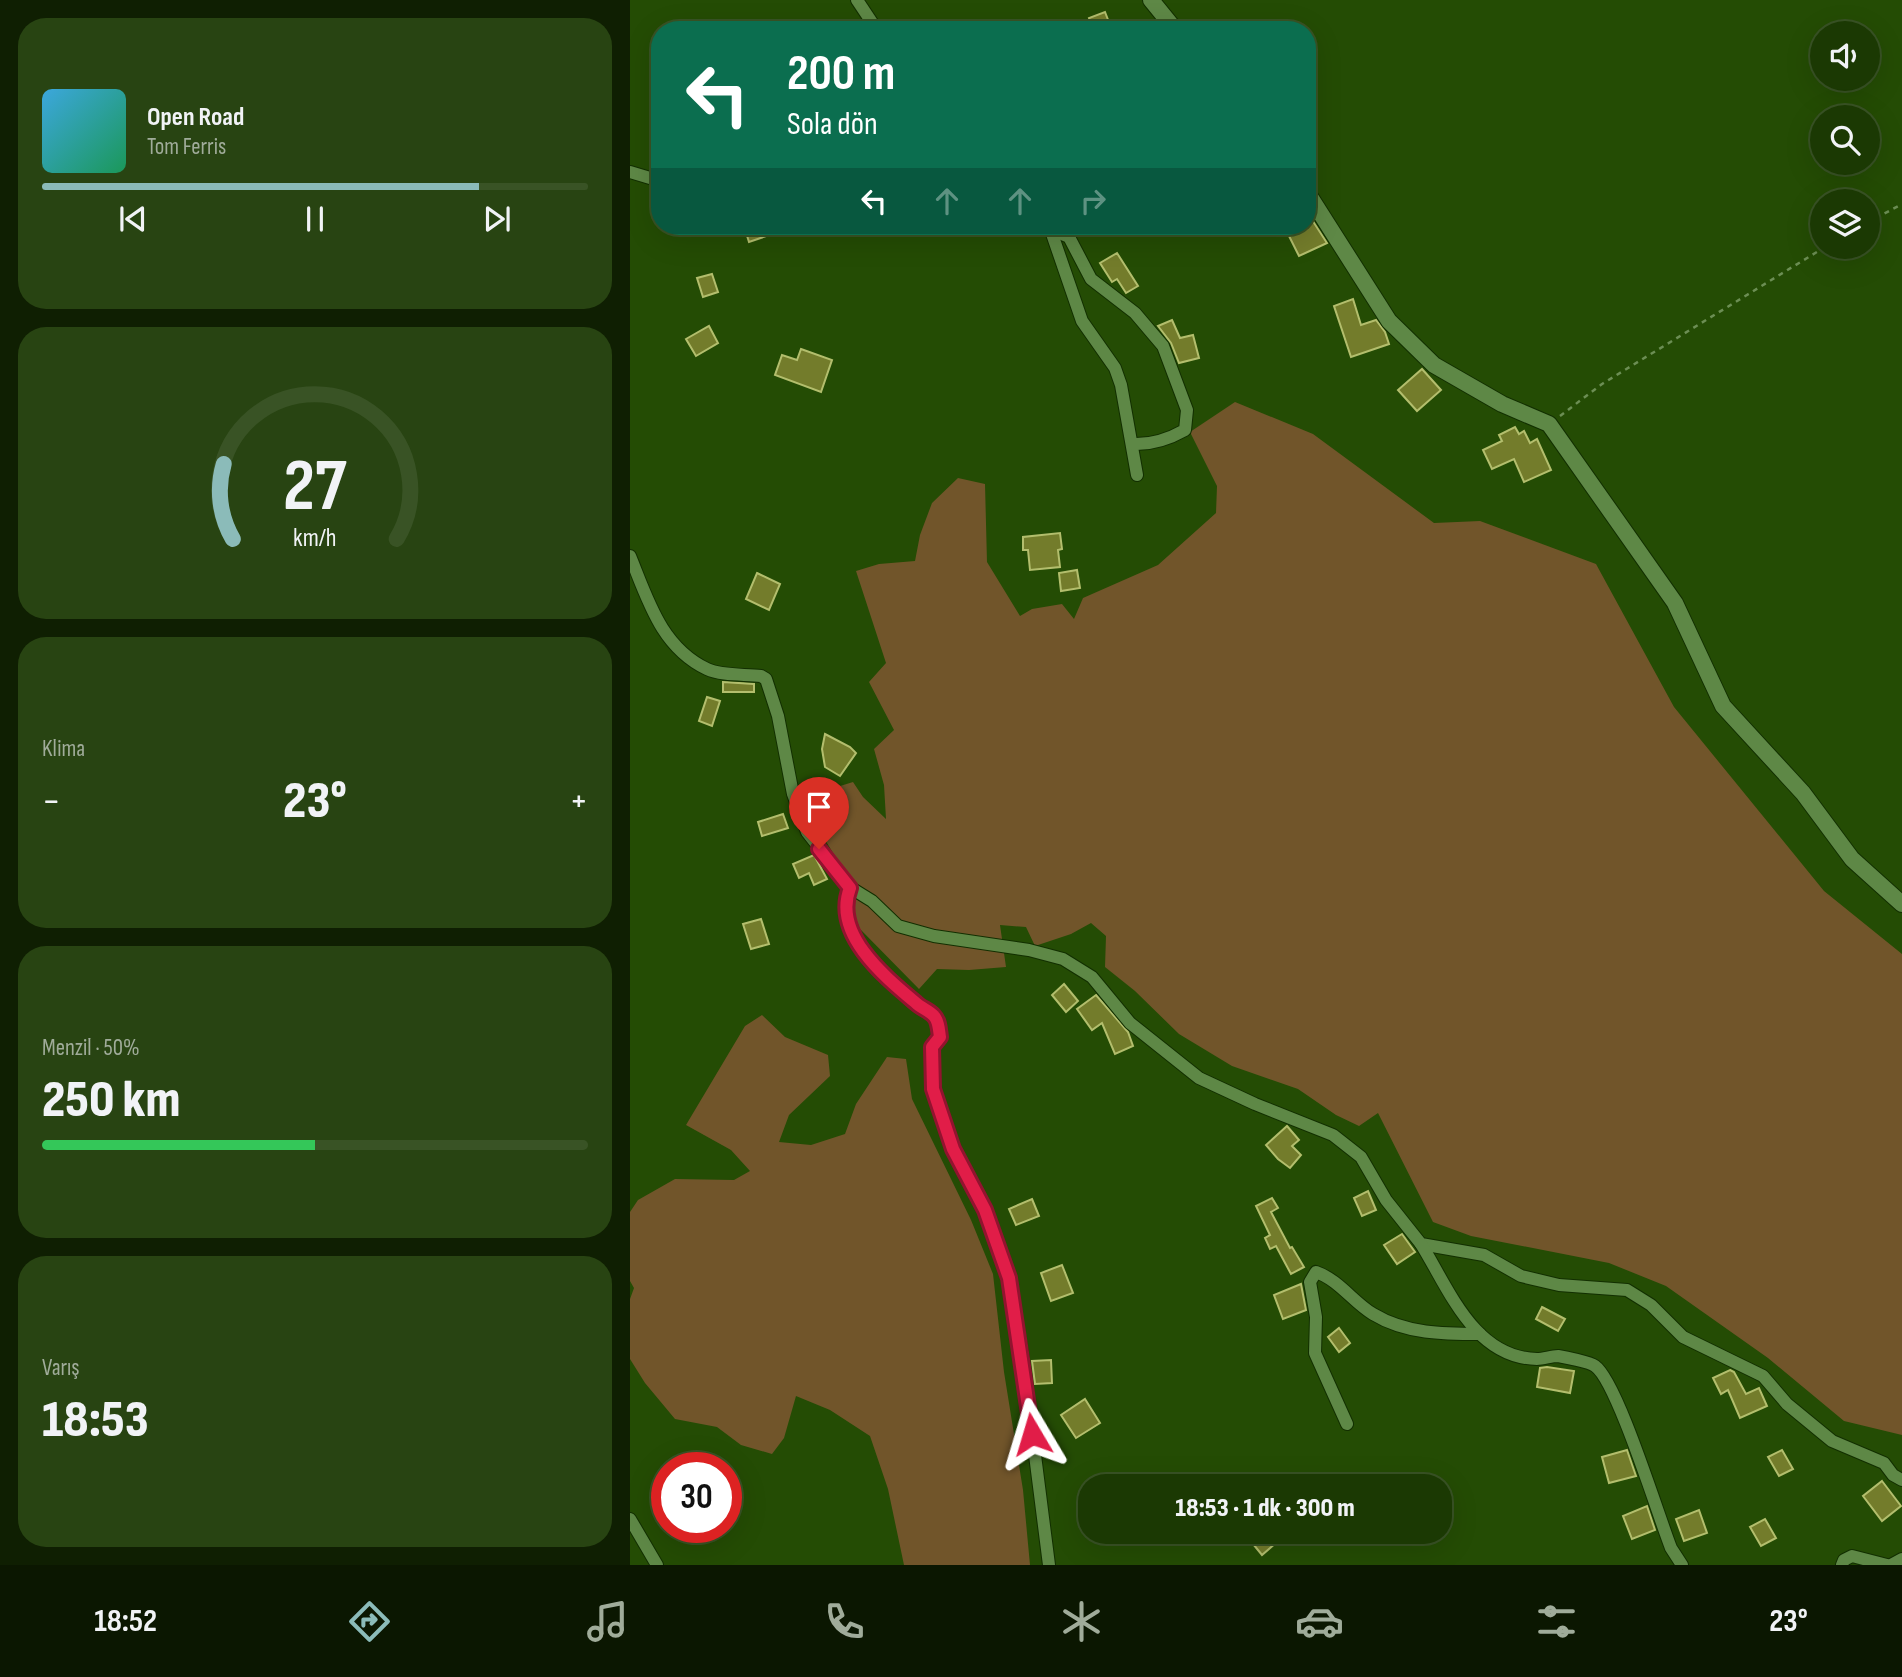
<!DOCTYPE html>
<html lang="tr">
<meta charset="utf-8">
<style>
:root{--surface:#1b3903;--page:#284412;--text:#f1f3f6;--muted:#a0ac9a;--line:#395325;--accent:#8bbbb9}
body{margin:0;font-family:"Sofia Sans Condensed",sans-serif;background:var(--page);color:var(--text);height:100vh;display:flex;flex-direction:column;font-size:26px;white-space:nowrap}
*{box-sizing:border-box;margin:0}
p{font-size:23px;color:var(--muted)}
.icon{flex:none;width:38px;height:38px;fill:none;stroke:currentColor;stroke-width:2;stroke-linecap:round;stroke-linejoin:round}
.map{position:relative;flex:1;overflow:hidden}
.sheet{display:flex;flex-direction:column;gap:18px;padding:18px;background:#0f1f02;width:630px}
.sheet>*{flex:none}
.guide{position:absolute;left:21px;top:21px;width:665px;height:214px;border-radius:28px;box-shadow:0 7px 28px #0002,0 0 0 2px var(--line);background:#0b6e4f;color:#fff;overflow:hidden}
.controls{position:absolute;left:1180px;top:21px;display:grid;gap:14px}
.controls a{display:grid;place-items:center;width:70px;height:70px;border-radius:50%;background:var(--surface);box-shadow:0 7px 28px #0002,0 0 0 2px var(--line);font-size:35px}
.speed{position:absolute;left:21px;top:1452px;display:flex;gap:14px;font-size:35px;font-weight:700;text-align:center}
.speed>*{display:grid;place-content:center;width:91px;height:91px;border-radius:50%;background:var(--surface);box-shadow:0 7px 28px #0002,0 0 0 2px var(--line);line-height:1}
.speed .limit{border:10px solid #d22;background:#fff;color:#111}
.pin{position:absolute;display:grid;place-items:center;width:60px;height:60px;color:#fff;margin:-72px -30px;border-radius:50% 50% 50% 0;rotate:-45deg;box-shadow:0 0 7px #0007}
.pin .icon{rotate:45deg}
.me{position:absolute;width:77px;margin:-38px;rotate:353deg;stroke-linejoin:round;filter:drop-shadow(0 0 5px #0008)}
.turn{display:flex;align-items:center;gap:24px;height:147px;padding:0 21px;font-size:32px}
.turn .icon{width:91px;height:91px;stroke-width:2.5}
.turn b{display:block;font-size:49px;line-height:60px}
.lanes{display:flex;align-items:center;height:66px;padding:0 21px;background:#0003;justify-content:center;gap:35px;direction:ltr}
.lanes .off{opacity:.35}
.big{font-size:52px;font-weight:800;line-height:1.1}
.sheet .card{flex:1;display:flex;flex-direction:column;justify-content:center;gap:10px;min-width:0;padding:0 24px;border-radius:28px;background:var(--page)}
.sheet .dial{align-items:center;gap:0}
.dial svg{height:182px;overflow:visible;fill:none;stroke:var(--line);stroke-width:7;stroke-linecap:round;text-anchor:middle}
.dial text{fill:var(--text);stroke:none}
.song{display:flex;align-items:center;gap:21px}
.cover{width:84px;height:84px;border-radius:10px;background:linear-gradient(135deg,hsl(200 70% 55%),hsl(150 70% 35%))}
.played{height:7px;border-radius:4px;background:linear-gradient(90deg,var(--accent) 80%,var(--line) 80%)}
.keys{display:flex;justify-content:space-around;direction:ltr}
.heat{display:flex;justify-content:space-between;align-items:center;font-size:38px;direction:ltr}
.charge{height:10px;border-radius:5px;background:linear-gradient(90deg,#34c759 50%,var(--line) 0)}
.trip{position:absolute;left:448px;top:1474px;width:374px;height:70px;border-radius:28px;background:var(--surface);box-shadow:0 7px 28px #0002,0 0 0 2px var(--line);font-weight:800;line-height:70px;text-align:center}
.menu{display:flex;height:112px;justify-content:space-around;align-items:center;background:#0b1701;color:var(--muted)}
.menu .icon{width:49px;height:49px}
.menu .on{color:var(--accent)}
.menu b{font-size:32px;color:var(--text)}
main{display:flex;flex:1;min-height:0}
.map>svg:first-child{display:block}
.green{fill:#71552a}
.building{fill:#737c2b;stroke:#b3be6d;stroke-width:2}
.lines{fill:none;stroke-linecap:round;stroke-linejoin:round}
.minor-casing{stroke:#122f00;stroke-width:14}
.tertiary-casing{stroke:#122f00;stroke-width:18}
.path{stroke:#6c8e54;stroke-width:2.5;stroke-dasharray:5 5;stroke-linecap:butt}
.minor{stroke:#5e8846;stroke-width:12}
.tertiary{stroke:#5e8846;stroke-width:16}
.route-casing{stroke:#92132f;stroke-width:18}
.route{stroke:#e11d48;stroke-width:12}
</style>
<main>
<section class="sheet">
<div class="card">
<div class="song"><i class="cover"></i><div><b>Open Road</b><p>Tom Ferris</p></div></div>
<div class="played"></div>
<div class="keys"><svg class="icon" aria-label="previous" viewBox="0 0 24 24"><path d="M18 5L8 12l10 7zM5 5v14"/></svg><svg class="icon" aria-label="pause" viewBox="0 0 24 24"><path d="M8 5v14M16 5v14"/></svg><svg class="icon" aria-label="next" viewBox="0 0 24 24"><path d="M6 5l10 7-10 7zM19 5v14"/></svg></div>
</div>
<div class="card dial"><svg viewBox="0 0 100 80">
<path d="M14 69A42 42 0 1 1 86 69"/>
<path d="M14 69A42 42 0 0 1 10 36" stroke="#8bbbb9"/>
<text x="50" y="56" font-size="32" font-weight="700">27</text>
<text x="50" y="72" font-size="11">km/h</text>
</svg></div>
<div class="card"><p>Klima</p>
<div class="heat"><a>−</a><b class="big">23°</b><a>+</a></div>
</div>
<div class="card"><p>Menzil · 50%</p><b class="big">250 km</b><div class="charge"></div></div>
<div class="card"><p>Varış</p><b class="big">18:53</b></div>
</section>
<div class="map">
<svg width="1272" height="1565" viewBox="0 0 1272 1565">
<rect width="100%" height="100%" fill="#244c04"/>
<g class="green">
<path d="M605,402l78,32 121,89 46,-2 116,43 78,143 150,184 78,63v481l-58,-14 -76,-63 -102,-72 -57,-23 -138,-27 -38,-14 -55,-109 -19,13 -23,-11 -38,-26 -66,-23 -53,-32 -44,-43 -30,-24 1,-31 -15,-13 -20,11 -36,12 -9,-19 -26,-2 6,42 -37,3 -32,-1 -18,20 -59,-60 -10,-25 11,-15 -14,-13 -40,-66 17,-19 29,-9 10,15 23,22 -2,-34 -10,-36 20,-19 -25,-48 17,-19 -30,-92 23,-7 36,-3 5,-26 12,-32 26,-25 27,6 2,78 33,54 12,-7 30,-5 12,15 9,-21 75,-33 58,-52 1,-27 -27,-54z"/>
<path d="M132,1015l23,22 43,18 2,21 -41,39 -10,27 32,3 34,-11 11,-30 31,-47 19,2 6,40 59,121 22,54 11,98 19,118 7,75h-126l-16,-76 -18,-53 -40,-26 -34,-14 -12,42 -12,16 -31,-9 -24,-18 -42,-8 -30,-36 -15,-24v-60l4,-11 -4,-7v-69l8,-12 37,-21 59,1 16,-9 -19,-21 -45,-25 59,-99z"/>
</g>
<g class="building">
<path d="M475,12l7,18h-19l-4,-12z"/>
<path d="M677,212l20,31 -28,13 -15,-30h23z"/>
<path d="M114,226h46v2l-41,14z"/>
<path d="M487,253l21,33 -12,7 -9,-14 -5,3 -12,-19z"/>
<path d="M82,274l6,18 -15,5 -6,-19z"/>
<path d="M723,299l8,26 15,-5 9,12 4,12 -38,13 -17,-51z"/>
<path d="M542,320l8,18 13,-3 6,23 -20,5 -8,-20 -13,-17z"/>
<path d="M79,326l9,17 -22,13 -10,-17z"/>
<path d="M171,349l31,11 -11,32 -46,-17 7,-20 15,5z"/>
<path d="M792,369l19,21 -24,21 -19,-21z"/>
<path d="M885,427l4,7 5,-3 6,12 7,-4 14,31 -27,12 -10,-23 -22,10 -9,-19 19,-9 -3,-6z"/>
<path d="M430,533l2,16 -4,1 2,17 -30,3 -2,-20h-5v-13z"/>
<path d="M447,570l3,18 -19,3 -2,-18z"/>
<path d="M127,573l23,11 -11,26 -23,-11z"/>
<path d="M93,682l31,2v8h-31z"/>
<path d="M77,697l13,4 -8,25 -13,-5z"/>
<path d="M195,734l25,13 6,6 -16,23 -15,-9 -3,-18z"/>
<path d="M153,814l5,14 -26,8 -4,-14z"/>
<path d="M184,855l13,24 -13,6 -5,-12 -10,5 -6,-14z"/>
<path d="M131,919l8,25 -18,5 -8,-25z"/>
<path d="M434,984l14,17 -12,11 -14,-17z"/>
<path d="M466,995l32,37 5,14 -18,8 -13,-31 -10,7 -15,-21z"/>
<path d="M657,1126l12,14 -7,6 9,9 -11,13 -12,-9 -12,-14z"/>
<path d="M738,1191l8,19 -14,6 -8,-18z"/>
<path d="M642,1198l6,10 -7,4 19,36 2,-1 12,20 -13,7 -15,-28 -6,3 -5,-11 5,-3 -14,-29z"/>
<path d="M402,1199l7,17 -23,9 -7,-16z"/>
<path d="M772,1234l13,18 -18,12 -13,-19z"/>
<path d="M432,1265l11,28 -22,8 -10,-28z"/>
<path d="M671,1284l5,26 -23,9 -9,-24z"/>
<path d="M912,1307l23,12 -7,12 -22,-12z"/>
<path d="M709,1328l11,15 -11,9 -11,-15z"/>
<path d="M421,1360l1,23 -17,1 -3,-23z"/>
<path d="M917,1367l27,4 -4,22 -33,-6 3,-19z"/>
<path d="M1100,1370l4,2 12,22 13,-6 8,18 -27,12 -12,-28 -7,4 -8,-16z"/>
<path d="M455,1399l15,24 -24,15 -15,-23z"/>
<path d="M997,1450l9,26 -27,7 -7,-26z"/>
<path d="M1152,1450l11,19 -14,7 -11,-19z"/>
<path d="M1252,1481l19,25 -19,15 -19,-25z"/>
<path d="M1017,1506l8,24 -23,9 -9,-23z"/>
<path d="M1069,1510l8,23 -23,8 -8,-22z"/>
<path d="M1135,1519l11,19 -15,8 -11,-19z"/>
<path d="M627,1531h11l9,11 -15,13 -13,-16z"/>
</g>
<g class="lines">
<g class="minor-casing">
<g id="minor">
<path d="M227,0l20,30"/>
<path d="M0,172l30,9"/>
<path d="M420,228l32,93 33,47 6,17 16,90"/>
<path d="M422,230l17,7 22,42 44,34 28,33 24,64 -2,20c-16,9 -34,15 -53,14"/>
<path d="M0,556c18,44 31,91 77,113 15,7 37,5 54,7l5,3 12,37 15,78 14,38 44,56 21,13 26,25 36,10 95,14 34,9 29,18 38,46 69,55 56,26 78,31 28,22 25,43 35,44 63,11 37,21 38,9 68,5 24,15 32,32 80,39 24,28 45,37 52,22 9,12 9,5"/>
<path d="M221,888c-19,46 34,89 65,115 5,5 14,8 18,13 5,5 4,14 6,21l-8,10 1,42 20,60 32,62 24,67 13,75 27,212"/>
<path d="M791,1244c28,45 53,114 116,115 7,0 14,-3 21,-3 6,1 32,6 37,10 22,15 63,149 76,182l11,17"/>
<path d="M717,1424l-32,-71 1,-36 -6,-35 6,-10c23,8 37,30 57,42 33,20 71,20 107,20"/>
<path d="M0,1519l27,46"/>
<path d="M1212,1565l2,-5 8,-4 35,9"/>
<path d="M1261,1565l11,-6"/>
</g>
</g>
<g class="tertiary-casing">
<g id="tertiary">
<path d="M521,0l22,27 6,3"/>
<path d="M677,192l82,129 45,44 68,39 47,20 126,179 48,103 80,87 49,66 50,45"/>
</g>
</g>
<g class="path">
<path d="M1237,223l35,-19"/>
<path d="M930,416l42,-32 223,-137"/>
</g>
<use href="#minor" class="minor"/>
<use href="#tertiary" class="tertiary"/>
</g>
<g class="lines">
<g class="route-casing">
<path id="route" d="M189,849l31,39c-18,46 35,89 66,115 5,5 14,8 18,13 5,5 5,15 6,21l-8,10 1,42 20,60 32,61 24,68 23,156"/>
</g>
<use href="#route" class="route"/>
</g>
</svg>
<div class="controls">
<a><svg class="icon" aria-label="sound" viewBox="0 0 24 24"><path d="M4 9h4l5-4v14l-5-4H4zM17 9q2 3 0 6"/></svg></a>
<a><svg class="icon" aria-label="search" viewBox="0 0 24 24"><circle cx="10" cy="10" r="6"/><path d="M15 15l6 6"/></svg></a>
<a><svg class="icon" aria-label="layers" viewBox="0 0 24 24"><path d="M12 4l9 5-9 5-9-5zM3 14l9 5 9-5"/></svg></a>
</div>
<div class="speed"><div class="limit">30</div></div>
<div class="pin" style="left:189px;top:849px;background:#d93025"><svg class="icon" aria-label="arrive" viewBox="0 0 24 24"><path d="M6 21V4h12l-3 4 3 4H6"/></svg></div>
<svg class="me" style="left:402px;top:1434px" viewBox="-20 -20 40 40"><path d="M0-17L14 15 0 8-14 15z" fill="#e11d48" stroke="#fff" stroke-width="4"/></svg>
<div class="trip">18:53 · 1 dk · 300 m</div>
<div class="guide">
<div class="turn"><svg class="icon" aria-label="left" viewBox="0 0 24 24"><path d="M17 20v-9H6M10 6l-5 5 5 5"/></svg><div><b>200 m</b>Sola dön</div></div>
<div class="lanes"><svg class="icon" aria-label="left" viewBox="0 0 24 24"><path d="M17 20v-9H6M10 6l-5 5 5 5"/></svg><svg class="icon off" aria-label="ahead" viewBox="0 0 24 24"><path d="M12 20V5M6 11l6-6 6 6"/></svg><svg class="icon off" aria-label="ahead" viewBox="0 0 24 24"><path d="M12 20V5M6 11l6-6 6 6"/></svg><svg class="icon off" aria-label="right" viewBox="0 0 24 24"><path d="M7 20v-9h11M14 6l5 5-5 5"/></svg></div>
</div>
</div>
</main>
<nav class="menu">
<b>18:52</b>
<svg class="icon on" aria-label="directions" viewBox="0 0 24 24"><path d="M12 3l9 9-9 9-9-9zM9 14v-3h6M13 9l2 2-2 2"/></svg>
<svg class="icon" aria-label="music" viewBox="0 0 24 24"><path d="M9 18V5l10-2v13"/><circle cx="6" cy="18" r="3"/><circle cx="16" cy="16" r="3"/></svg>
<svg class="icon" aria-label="phone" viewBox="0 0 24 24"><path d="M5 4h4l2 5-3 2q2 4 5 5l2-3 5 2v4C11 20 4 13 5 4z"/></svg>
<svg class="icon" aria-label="climate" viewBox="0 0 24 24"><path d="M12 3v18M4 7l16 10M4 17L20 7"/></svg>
<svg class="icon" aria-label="car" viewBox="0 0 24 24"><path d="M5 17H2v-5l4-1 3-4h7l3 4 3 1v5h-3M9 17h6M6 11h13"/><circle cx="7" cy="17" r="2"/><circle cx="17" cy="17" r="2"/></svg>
<svg class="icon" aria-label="filters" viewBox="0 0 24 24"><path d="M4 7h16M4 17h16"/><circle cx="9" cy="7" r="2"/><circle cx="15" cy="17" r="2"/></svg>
<b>23°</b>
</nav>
